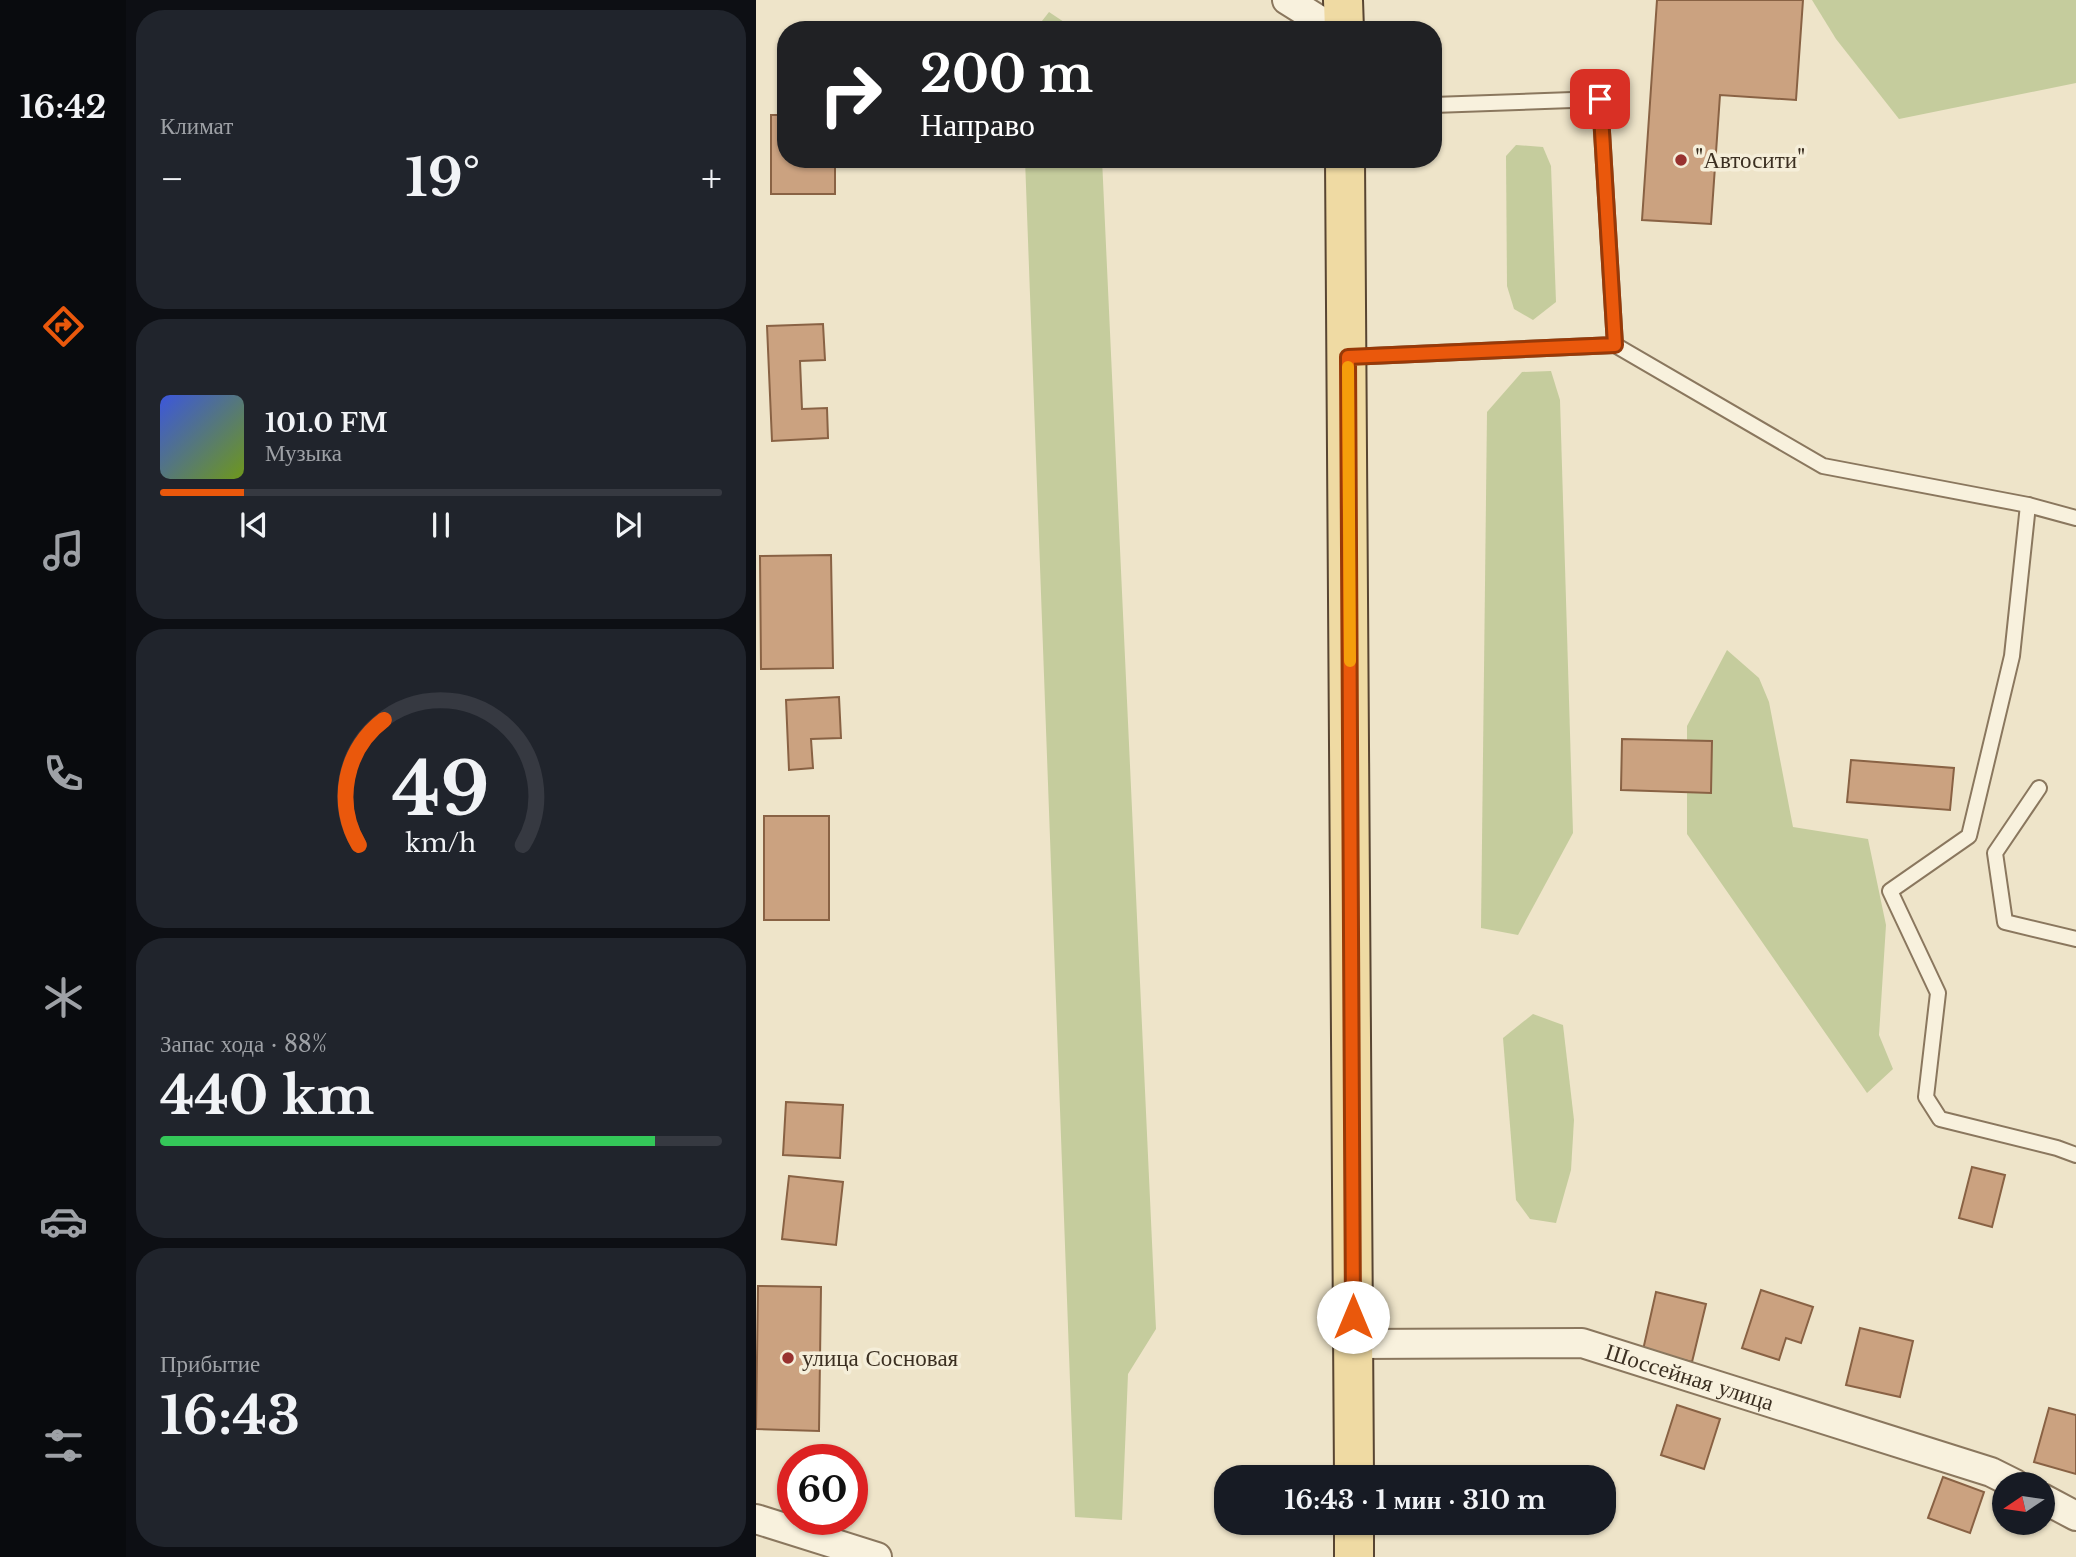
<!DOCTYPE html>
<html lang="ru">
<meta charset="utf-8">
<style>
:root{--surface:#171b24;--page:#20242c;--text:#f1f3f6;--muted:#9ea1a6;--line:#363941;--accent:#ea580c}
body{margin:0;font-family:"Libre Baskerville",serif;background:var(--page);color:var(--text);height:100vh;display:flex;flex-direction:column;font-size:26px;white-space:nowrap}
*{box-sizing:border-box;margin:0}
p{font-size:23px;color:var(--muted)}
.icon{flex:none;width:38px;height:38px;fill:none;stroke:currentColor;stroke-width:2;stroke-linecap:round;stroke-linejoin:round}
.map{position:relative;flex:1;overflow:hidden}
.sheet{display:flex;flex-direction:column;gap:10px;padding:10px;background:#0d0f14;width:630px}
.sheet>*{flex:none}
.banner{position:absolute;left:21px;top:21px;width:665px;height:147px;border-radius:28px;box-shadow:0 2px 5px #0004;background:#202124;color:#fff;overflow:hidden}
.needle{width:46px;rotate:257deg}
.fabs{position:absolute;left:1236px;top:1472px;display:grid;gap:14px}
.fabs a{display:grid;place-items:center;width:63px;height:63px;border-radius:50%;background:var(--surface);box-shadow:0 2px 5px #0004;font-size:35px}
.speed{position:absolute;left:21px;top:1444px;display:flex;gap:14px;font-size:35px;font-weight:700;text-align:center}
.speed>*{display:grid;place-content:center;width:91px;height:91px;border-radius:50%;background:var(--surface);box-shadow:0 2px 5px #0004;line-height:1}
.speed .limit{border:10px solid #d22;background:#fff;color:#111}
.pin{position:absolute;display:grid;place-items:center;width:60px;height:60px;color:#fff;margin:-30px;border-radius:14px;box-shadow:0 4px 10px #0006}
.me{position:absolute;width:77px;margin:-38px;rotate:0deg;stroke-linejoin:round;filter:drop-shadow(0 0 5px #0008)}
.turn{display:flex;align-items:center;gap:24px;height:147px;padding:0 28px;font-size:32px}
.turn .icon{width:91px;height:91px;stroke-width:2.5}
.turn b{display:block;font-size:49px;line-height:60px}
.big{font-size:52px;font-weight:800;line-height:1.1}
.sheet .widget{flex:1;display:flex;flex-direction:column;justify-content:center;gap:10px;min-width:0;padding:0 24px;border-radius:28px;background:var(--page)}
.sheet .dial{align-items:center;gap:0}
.dial svg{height:182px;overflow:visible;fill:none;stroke:var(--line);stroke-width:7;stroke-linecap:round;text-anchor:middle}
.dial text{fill:var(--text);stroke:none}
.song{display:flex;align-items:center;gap:21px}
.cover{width:84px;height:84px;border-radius:10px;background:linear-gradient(135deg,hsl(230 70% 55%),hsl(80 70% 35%))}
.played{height:7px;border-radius:4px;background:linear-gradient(90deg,var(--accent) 15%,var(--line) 15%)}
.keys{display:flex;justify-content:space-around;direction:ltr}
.heat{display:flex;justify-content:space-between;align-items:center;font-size:38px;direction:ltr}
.charge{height:10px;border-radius:5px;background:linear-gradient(90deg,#34c759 88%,var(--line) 0)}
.trip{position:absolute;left:458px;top:1465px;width:402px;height:70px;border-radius:28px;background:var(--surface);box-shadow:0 2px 5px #0004;font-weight:800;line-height:70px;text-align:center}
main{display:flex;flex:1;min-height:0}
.tab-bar{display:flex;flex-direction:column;width:126px;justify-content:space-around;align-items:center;background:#090b0e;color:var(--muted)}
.tab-bar .icon{width:49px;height:49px}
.tab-bar .current{color:var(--accent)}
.tab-bar b{font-size:32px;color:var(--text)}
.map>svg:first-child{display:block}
.green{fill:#c5cc9d}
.building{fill:#cba280;stroke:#896244;stroke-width:2}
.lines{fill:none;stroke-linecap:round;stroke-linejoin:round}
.service-casing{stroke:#8a775e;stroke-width:18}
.minor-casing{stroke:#8a775e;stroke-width:32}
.primary-casing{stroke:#584532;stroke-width:42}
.service{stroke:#f8f1dd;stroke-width:14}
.minor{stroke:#f8f1dd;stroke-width:28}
.primary{stroke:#efdaa3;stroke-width:38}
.route-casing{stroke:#983908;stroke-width:18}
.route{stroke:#ea580c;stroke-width:12}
.slow{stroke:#f59e0b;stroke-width:12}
.poi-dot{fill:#98322f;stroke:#f5eed9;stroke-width:2.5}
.labels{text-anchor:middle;stroke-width:7;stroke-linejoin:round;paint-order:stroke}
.poi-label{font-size:23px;fill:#3b2f21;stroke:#f5eed9;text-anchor:start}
.street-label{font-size:23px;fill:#3b2f21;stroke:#f5eed9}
</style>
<main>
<nav class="tab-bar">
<b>16:42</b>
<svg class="icon current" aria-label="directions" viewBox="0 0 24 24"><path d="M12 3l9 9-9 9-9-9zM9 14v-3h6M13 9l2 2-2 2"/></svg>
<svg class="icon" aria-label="music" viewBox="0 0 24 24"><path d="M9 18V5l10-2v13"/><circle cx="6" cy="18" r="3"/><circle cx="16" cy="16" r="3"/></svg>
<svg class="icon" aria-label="phone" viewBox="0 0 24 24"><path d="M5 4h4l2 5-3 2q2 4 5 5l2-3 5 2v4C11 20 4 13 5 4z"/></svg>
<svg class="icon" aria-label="climate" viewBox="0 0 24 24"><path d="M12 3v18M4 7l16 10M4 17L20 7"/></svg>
<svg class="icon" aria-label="car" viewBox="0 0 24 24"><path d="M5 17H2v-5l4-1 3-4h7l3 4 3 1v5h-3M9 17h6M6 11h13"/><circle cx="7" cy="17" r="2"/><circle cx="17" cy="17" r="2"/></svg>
<svg class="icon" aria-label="filters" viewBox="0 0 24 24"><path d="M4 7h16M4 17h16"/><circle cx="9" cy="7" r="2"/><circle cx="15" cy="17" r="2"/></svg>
</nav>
<section class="sheet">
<div class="widget"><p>Климат</p>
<div class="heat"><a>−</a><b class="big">19°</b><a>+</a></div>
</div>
<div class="widget">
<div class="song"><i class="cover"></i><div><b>101.0 FM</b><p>Музыка</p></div></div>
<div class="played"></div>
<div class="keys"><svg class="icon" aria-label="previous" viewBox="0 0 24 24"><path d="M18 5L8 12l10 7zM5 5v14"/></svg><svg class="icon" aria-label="pause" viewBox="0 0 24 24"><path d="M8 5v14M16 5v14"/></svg><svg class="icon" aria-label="next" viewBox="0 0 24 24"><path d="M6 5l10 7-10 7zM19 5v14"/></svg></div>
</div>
<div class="widget dial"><svg viewBox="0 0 100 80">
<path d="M14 69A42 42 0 1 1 86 69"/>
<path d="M14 69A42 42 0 0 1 25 14" stroke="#ea580c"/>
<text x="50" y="56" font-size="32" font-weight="700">49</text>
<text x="50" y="72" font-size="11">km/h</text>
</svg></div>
<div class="widget"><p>Запас хода · 88%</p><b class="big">440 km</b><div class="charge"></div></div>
<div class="widget"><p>Прибытие</p><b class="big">16:43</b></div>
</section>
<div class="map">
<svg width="1320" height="1557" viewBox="0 0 1320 1557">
<rect width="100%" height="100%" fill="#eee4c9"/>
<g class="green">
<path d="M1056,0h264v83l-177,36 -63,-80z"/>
<path d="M293,12l27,18h-41z"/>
<path d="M760,145l27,2 8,19 5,136 -23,18 -19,-11 -7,-23 -1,-130z"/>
<path d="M269,159h77l54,1170 -28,45 -6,146 -47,-3z"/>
<path d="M795,371l9,29 13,433 -55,102 -37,-7 6,-516 35,-40z"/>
<path d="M971,650l32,28 10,24 24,125 75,12 18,86 -7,110 14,34 -26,24 -180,-259v-108z"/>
<path d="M777,1014l30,11 11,95 -3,50 -15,53 -26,-4 -14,-19 -13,-162z"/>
</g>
<g class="building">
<path d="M901,0h146l-7,100 -76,-5 -9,129 -69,-4z"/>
<path d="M15,115h15v44h49v35h-64z"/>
<path d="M67,324l2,36 -25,1 2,48 25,-1 1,30 -56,3 -5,-115z"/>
<path d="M75,555l2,113 -72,1 -1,-113z"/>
<path d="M83,697l2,41 -30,1 2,29 -24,2 -3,-70z"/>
<path d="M866,739l90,2 -1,52 -90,-3z"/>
<path d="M1095,760l103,8 -4,42 -103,-8z"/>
<rect x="8" y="816" width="65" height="104"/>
<path d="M30,1102l57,3 -3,53 -57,-3z"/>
<path d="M1216,1167l33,8 -13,52 -33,-9z"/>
<path d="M33,1176l54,6 -7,63 -54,-6z"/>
<path d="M2,1286l63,1 -2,144 -63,-2z"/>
<path d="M1005,1290l52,17 -12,36 -15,-5 -7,22 -37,-12z"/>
<path d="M900,1292l50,12 -14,58 -49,-12z"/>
<path d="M1104,1328l53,13 -13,56 -54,-12z"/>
<path d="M921,1405l43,14 -16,50 -43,-14z"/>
<path d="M1293,1408l27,7v59l-42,-12z"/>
<path d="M1187,1477l41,15 -14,41 -42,-15z"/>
</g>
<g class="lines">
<g class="service-casing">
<g id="service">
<path d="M859,345l208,121 205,39 48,13"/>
<path d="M592,357l267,-12 -15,-246 -167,6"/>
<path d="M1272,505l-16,151 -43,180 -79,55 48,102 -12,104 14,22 117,29 19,7"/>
<path d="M1283,788l-44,65 10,69 71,17"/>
</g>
</g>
<g class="minor-casing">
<g id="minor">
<path d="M531,0l48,30"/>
<path id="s1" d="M598,1344l228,-1 409,129 24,12"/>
<path d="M1286,1498l34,18"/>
<path d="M0,1519l121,38"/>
</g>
</g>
<g class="primary-casing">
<g id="primary">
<path d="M587,0l1,30"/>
<path d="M589,159l9,1318"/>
<path d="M598,1522v35"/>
</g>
</g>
<use href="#service" class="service"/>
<use href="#minor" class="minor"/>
<use href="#primary" class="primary"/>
</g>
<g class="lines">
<g class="route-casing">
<path id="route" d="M597,1317l-5,-960 267,-12 -15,-246"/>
</g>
<use href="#route" class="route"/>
<path class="slow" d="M592,367l2,294"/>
</g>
<g class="poi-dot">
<circle cx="925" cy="160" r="7"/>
<circle cx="32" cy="1358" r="7"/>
</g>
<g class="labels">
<g class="poi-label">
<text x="939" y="168">"Автосити"</text>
<text x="46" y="1366">улица Сосновая</text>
</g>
<g class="street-label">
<text dy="8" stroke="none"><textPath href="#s1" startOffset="341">Шоссейная улица</textPath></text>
</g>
</g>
</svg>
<div class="fabs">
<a><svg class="needle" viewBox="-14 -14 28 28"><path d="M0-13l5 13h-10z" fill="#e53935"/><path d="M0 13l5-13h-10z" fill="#9ea1a6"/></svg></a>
</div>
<div class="speed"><div class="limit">60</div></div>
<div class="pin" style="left:844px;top:99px;background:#d93025"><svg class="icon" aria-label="arrive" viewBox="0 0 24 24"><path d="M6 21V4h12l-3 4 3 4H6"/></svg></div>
<svg class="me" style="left:597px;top:1317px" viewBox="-20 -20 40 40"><circle r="19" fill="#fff"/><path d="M0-13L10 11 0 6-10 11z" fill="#ea580c"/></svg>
<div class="trip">16:43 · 1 мин · 310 m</div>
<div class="banner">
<div class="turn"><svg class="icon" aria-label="right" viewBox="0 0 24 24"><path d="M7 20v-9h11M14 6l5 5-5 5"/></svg><div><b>200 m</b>Направо</div></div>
</div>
</div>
</main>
